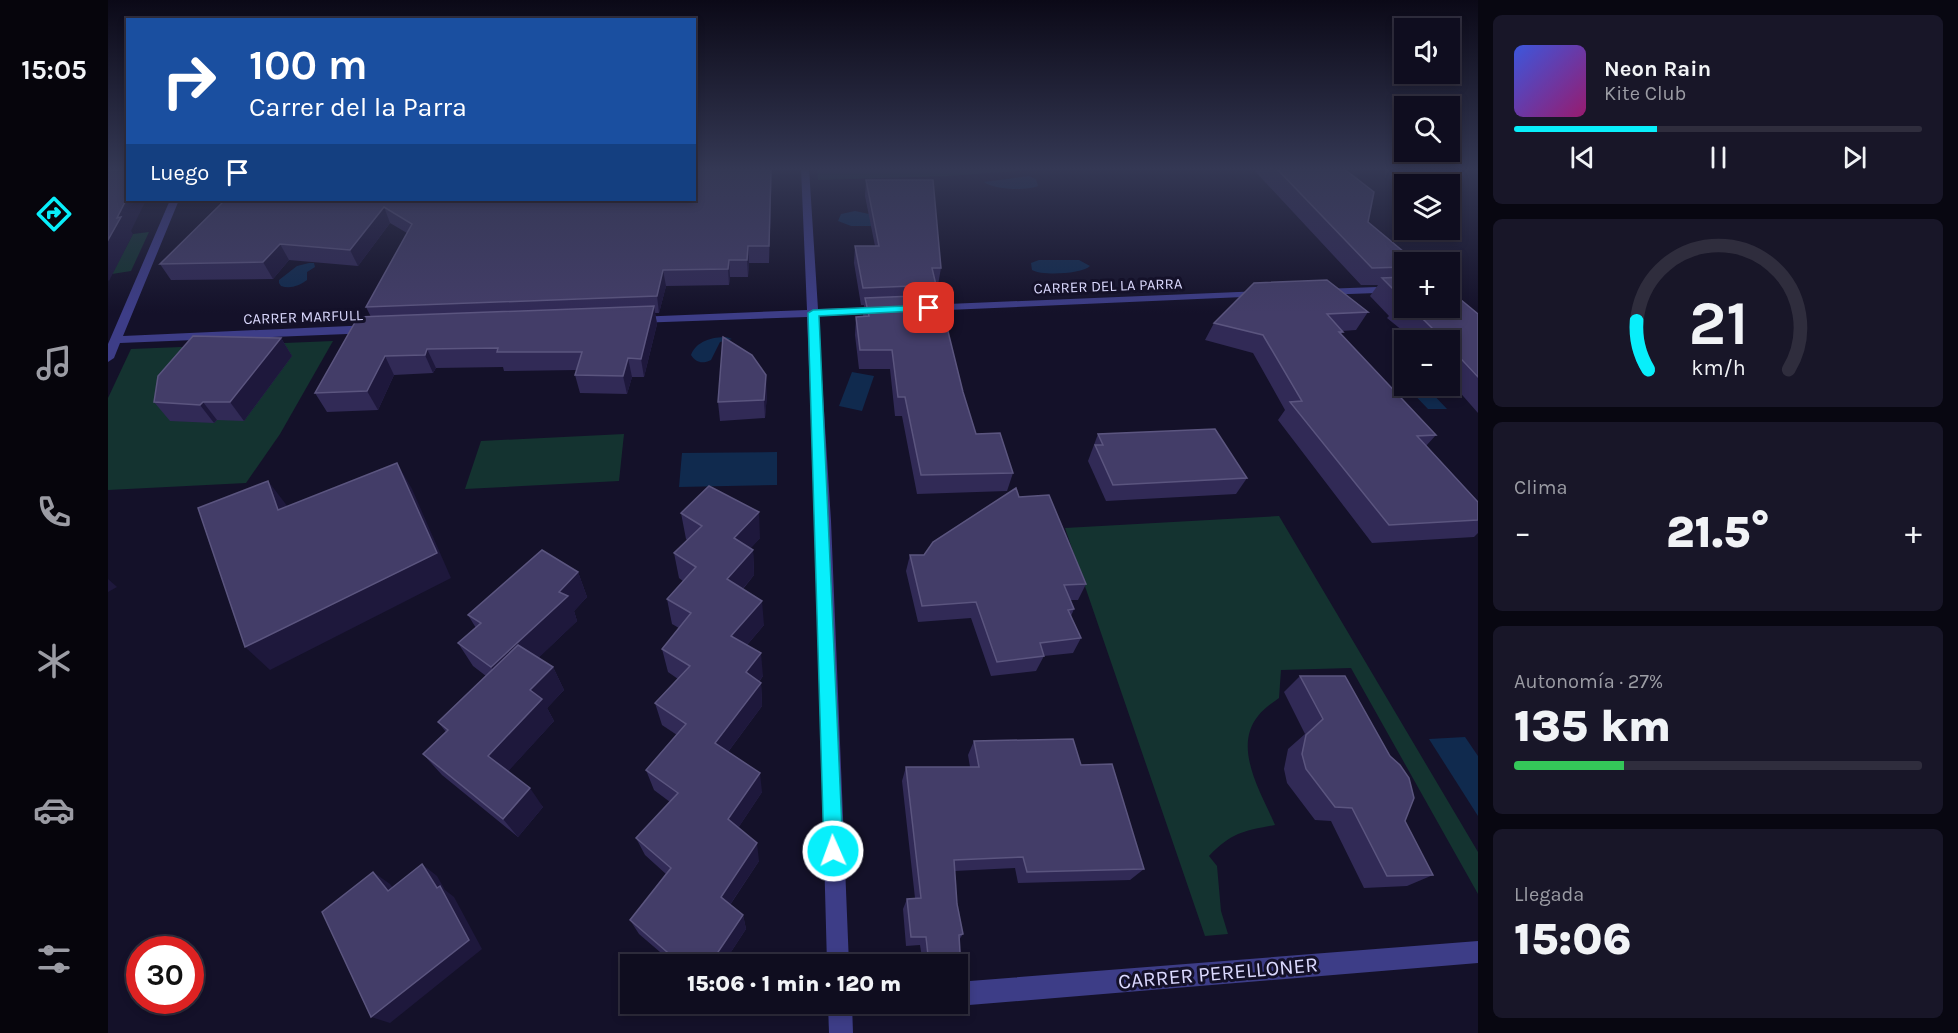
<!DOCTYPE html>
<html lang="es">
<meta charset="utf-8">
<style>
:root{--surface:#0f0d1f;--page:#181628;--text:#f1f3f6;--muted:#9b9ca4;--line:#2f2d3d;--accent:#08effb}
body{margin:0;font-family:Karla,sans-serif;background:var(--page);color:var(--text);height:100vh;display:flex;flex-direction:column;font-size:22px;white-space:nowrap}
*{box-sizing:border-box;margin:0}
p{font-size:20px;color:var(--muted)}
.icon{flex:none;width:33px;height:33px;fill:none;stroke:currentColor;stroke-width:2;stroke-linecap:round;stroke-linejoin:round}
.map{position:relative;flex:1;overflow:hidden}
.details{display:flex;flex-direction:column;gap:15px;padding:15px;background:#080711;width:480px}
.details>*{flex:none}
.hud{position:absolute;left:18px;top:18px;width:570px;height:183px;border-radius:0px;box-shadow:0 3px 9px #0003,0 0 0 2px var(--line);background:#1a4fa0;color:#fff;overflow:hidden}
.fabs{position:absolute;left:1286px;top:18px;display:grid;gap:12px}
.fabs a{display:grid;place-items:center;width:66px;height:66px;border-radius:0px;background:var(--surface);box-shadow:0 3px 9px #0003,0 0 0 2px var(--line);font-size:30px}
.speed{position:absolute;left:18px;top:936px;display:flex;gap:12px;font-size:30px;font-weight:700;text-align:center}
.speed>*{display:grid;place-content:center;width:78px;height:78px;border-radius:50%;background:var(--surface);box-shadow:0 3px 9px #0003,0 0 0 2px var(--line);line-height:1}
.speed .limit{border:9px solid #d22;background:#fff;color:#111}
.pin{position:absolute;display:grid;place-items:center;width:51px;height:51px;color:#fff;margin:-26px;border-radius:12px;box-shadow:0 3px 9px #0006}
.me{position:absolute;width:66px;margin:-33px;rotate:358deg;stroke-linejoin:round;filter:drop-shadow(0 0 4px #0008)}
.turn{display:flex;align-items:center;gap:21px;height:126px;padding:0 24px;font-size:27px}
.turn .icon{width:78px;height:78px;stroke-width:2.5}
.turn b{display:block;font-size:42px;line-height:51px}
.then{display:flex;align-items:center;height:57px;padding:0 24px;background:#0003;gap:12px;font-size:22px}
.big{font-size:45px;font-weight:800;line-height:1.1}
.details .tile{flex:1;display:flex;flex-direction:column;justify-content:center;gap:9px;min-width:0;padding:0 21px;border-radius:9px;background:var(--page)}
.details .dial{align-items:center;gap:0}
.dial svg{height:156px;overflow:visible;fill:none;stroke:var(--line);stroke-width:7;stroke-linecap:round;text-anchor:middle}
.dial text{fill:var(--text);stroke:none}
.song{display:flex;align-items:center;gap:18px}
.cover{width:72px;height:72px;border-radius:9px;background:linear-gradient(135deg,hsl(230 70% 55%),hsl(320 70% 35%))}
.played{height:6px;border-radius:3px;background:linear-gradient(90deg,var(--accent) 35%,var(--line) 35%)}
.keys{display:flex;justify-content:space-around;direction:ltr}
.heat{display:flex;justify-content:space-between;align-items:center;font-size:33px;direction:ltr}
.charge{height:9px;border-radius:4px;background:linear-gradient(90deg,#34c759 27%,var(--line) 0)}
.trip{position:absolute;left:512px;top:954px;width:348px;height:60px;border-radius:0px;background:var(--surface);box-shadow:0 3px 9px #0003,0 0 0 2px var(--line);font-weight:800;line-height:60px;text-align:center}
main{display:flex;flex:1;min-height:0}
.dock{display:flex;flex-direction:column;width:108px;justify-content:space-around;align-items:center;background:#06050c;color:var(--muted)}
.dock .icon{width:42px;height:42px}
.dock .current{color:var(--accent)}
.dock b{font-size:27px;color:var(--text)}
.map>svg:first-child{display:block}
.green{fill:#143330}
.water{fill:#102a4e}
.lines{fill:none;stroke-linecap:round;stroke-linejoin:round}
.minor{fill:#3d3d87;fill-rule:evenodd}
.wall{fill:#312a56}
.shaded-wall{fill:#1e183c}
.building{fill:#433d68;stroke:#5b557f;stroke-width:1.5}
.route{fill:#08effb;stroke:#059ba3;stroke-width:1.5}
.labels{text-anchor:middle;stroke-width:6;stroke-linejoin:round;paint-order:stroke}
.far-street-label{font-size:15px;fill:#dbd9fe;stroke:#141129}
.near-street-label{font-size:21px;fill:#dbd9fe;stroke:#141129}
</style>
<main>
<nav class="dock">
<b>15:05</b>
<svg class="icon current" aria-label="directions" viewBox="0 0 24 24"><path d="M12 3l9 9-9 9-9-9zM9 14v-3h6M13 9l2 2-2 2"/></svg>
<svg class="icon" aria-label="music" viewBox="0 0 24 24"><path d="M9 18V5l10-2v13"/><circle cx="6" cy="18" r="3"/><circle cx="16" cy="16" r="3"/></svg>
<svg class="icon" aria-label="phone" viewBox="0 0 24 24"><path d="M5 4h4l2 5-3 2q2 4 5 5l2-3 5 2v4C11 20 4 13 5 4z"/></svg>
<svg class="icon" aria-label="climate" viewBox="0 0 24 24"><path d="M12 3v18M4 7l16 10M4 17L20 7"/></svg>
<svg class="icon" aria-label="car" viewBox="0 0 24 24"><path d="M5 17H2v-5l4-1 3-4h7l3 4 3 1v5h-3M9 17h6M6 11h13"/><circle cx="7" cy="17" r="2"/><circle cx="17" cy="17" r="2"/></svg>
<svg class="icon" aria-label="filters" viewBox="0 0 24 24"><path d="M4 7h16M4 17h16"/><circle cx="9" cy="7" r="2"/><circle cx="15" cy="17" r="2"/></svg>
</nav>
<div class="map">
<svg width="1370" height="1033" viewBox="0 0 1370 1033">
<rect width="100%" height="100%" fill="#141129"/>
<g class="green">
<path d="M709,168h241l-110,8 -130,4z"/>
<path d="M41,232l-18,39 -19,3 21,-40z"/>
<path d="M225,341l-53,93 -34,49 -138,7v-92l23,-49z"/>
<path d="M516,434l-5,47 -154,8 16,-48z"/>
<path d="M1171,516l199,336v42l-127,-226 -70,2 -2,28c-7,5 -16,11 -21,18 -26,32 4,78 17,109 -31,6 -43,7 -66,31l8,10 4,45 7,23 -23,2 -140,-408z"/>
</g>
<g class="water">
<path d="M921,176l7,3 2,7c-12,5 -44,4 -54,-4z"/>
<path d="M747,211l19,4 14,11h-37l-13,-5 3,-7z"/>
<path d="M931,260h40l11,6c-8,8 -48,10 -58,4l-1,-7z"/>
<path d="M201,263h5l1,4 -8,5v8c-8,6 -17,9 -26,6l-2,-3v-3l18,-14z"/>
<path d="M618,337l6,2 -12,3 -9,18c-8,4 -15,3 -20,-5 5,-14 22,-18 35,-18z"/>
<path d="M744,372l22,4 -12,35 -23,-5z"/>
<path d="M1298,386h23v4l18,19h-19z"/>
<path d="M669,452v33l-98,2 3,-34z"/>
<path d="M1357,737l13,19v60l-49,-77z"/>
</g>
<g class="lines">
<g class="minor">
<path d="M693,168h8l9,141 67,-2 6,3 -6,3 -67,3 13,205 18,443h-22l-12,-443 -8,-204 -171,6 -6,-3 6,-3 171,-7z"/>
<path d="M62,200h9l-56,136 249,-11 6,4 -6,4 -252,10 -6,15 -6,4v-18z"/>
<path d="M1341,285l8,1 1,2 -9,3z"/>
<path d="M1296,286v6l-82,3 -6,-3 6,-3z"/>
<path d="M1154,291l4,1v4l-342,15 -6,-3 6,-3z"/>
<path d="M1370,941v22l-521,43 -5,-2h5v-22z"/>
<path d="M720,1004h24l1,29h-24z"/>
</g>
</g>
<g class="wall">
<path d="M664,168l-3,95h-20l-1,14h-18l-1,8 -63,1 -7,27h-4l2,11 -13,53h-12l-5,17 -47,-1 -5,-18 2,-5 -73,1 -1,-4 -67,1 -3,5 -39,2 -16,35 -51,2 -12,-19 56,-76 -5,-10 41,-74 -17,-10 -32,43 -69,-6 -16,19 -102,1 -11,-16 65,-64z"/>
<path d="M1144,168h91l25,54 36,40v46h45l29,6v99l-29,-33v-40h-35l-27,-22 2,-2 -19,-20 8,-11h-17z"/>
<path d="M758,180l75,88 -3,17h-2l-1,11 28,96 13,42 37,39 -6,18 -90,3 -15,-78h-7l-5,-47h-31l-4,-34 1,-18 7,-1 1,-11h-3l-7,-42 1,-17h20l-10,-50z"/>
<path d="M1146,283l114,29 -12,18 -14,1 1,1 -2,2 95,101 -10,11 52,56v31l-4,4 -102,6 -94,-123 7,-10 -32,-57 -48,-13 9,-17z"/>
<path d="M173,338l11,18 -48,65 -27,-1 -3,3 -44,-2 -16,-19z"/>
<path d="M659,394l-2,24 -45,3 -2,-19z"/>
<path d="M990,434l149,44 -11,16 -130,7 -18,-40z"/>
<path d="M911,497l67,87 -8,16h-8l4,9 -3,7 10,22 -8,15 -29,3 -8,15 -45,5 -20,-58 -53,4 -12,-51 4,-16h14z"/>
<path d="M573,513l79,25 -10,10 3,2 1,25 -11,14 21,36 -17,20 16,31 -4,6 2,1 1,23 -34,46 34,40 -24,36 21,33 -29,44 13,10 3,14 -23,35h-49l-35,-30 -9,-14 36,-46 -21,-19 -9,-17 34,-36 -16,-12 -8,-20 31,-35 -15,-10 -7,-22 23,-24 -10,-7 -6,-23 17,-21 -7,-4 -5,-25 16,-18 -4,-3 -5,-25 13,-13 -1,-1z"/>
<path d="M470,572l9,25 -13,14 3,10 -39,37 15,9 11,23 -17,18 7,13 -46,50 35,36 -25,30 -76,-62 -19,-21 23,-22 -8,-10 48,-46 -13,-10 -15,-23 18,-15 -8,-13z"/>
<path d="M1192,676l105,145 28,54 -26,11 -43,2 -33,-67 -16,-1 -28,-37 -3,-14 4,-20 17,-15 -21,-42z"/>
<path d="M866,741l107,24 63,104 -14,11 -112,3 -3,-15 -61,3 3,33 6,30 -4,6 3,47 -5,5v-28h-34l-3,-19 -14,1 -3,-37 4,-10 8,-1 -13,-117 4,-14h64l-2,-12z"/>
</g>
<g class="shaded-wall">
<path d="M663,168h1l-3,95v-17z"/>
<path d="M20,196v4h18l-15,31 2,3 -24,47 -1,-1v-40l9,-22z"/>
<path d="M276,207l6,16 -32,43 -8,-16z"/>
<path d="M172,244l9,16 -16,19 -10,-17z"/>
<path d="M640,246l1,17 -1,14 -1,-17z"/>
<path d="M621,260l1,17 -1,8 -1,-16z"/>
<path d="M555,270l3,16 -7,27 -2,-17z"/>
<path d="M546,306l3,18 -13,53 -3,-18z"/>
<path d="M173,338l11,18 -48,65 -14,-19z"/>
<path d="M319,349l9,19 -3,5 -8,-18z"/>
<path d="M277,356l9,19 -16,35 -11,-19z"/>
<path d="M520,358l4,19 -5,17 -4,-18z"/>
<path d="M658,375l1,19 -2,24 -1,-18z"/>
<path d="M95,402l14,18 -3,3 -14,-18z"/>
<path d="M289,463l15,26 39,89 -181,92 -25,-23z"/>
<path d="M160,481l20,26 -10,3z"/>
<path d="M651,512l1,26 -23,26 -3,-26z"/>
<path d="M645,550l1,25 -24,29 -3,-25z"/>
<path d="M470,572l9,25 -13,14 3,10 -72,69 -14,-23 68,-75z"/>
<path d="M0,579l9,8 -9,5z"/>
<path d="M654,601l2,24 -30,35 -3,-24z"/>
<path d="M653,653l2,23 -15,19 -2,-23z"/>
<path d="M445,667l11,23 -17,18 7,13 -51,56 -15,-21 42,-66z"/>
<path d="M653,683l1,23 -43,58 -4,-21z"/>
<path d="M652,773l2,19 -30,45 -4,-18z"/>
<path d="M422,788l13,19 -25,30 -15,-18z"/>
<path d="M649,843l2,18 -34,51 -4,-15z"/>
<path d="M314,864l15,12 8,14 9,7 28,52 -92,74 -19,-6 66,-129z"/>
<path d="M265,872l17,12 14,18 -16,-11z"/>
<path d="M635,915l3,14 -23,35h-13z"/>
</g>
<g class="building">
<path d="M20,168v28l-11,22 4,-1 -13,23v-69z"/>
<path d="M586,168h77l-2,78h-21l-1,14h-18l-1,9 -65,1 -6,26 -291,11 46,-83 -28,-17 -34,43 -70,-6 -17,18 -103,2 65,-64h469z"/>
<path d="M1168,168h67l31,24 -6,30 48,40h-12v5l-32,1z"/>
<path d="M758,180h67l8,88h-9l4,17 -73,3 -8,-42h24z"/>
<path d="M1296,277v26l-4,-3 2,-2 -20,-20z"/>
<path d="M1219,280l41,32 -41,2 16,18h-4l97,103 -19,1 61,66v18l-89,5 -99,-123 12,-1 -39,-66 -49,-12 40,-40z"/>
<path d="M1341,290l29,24v63l-29,-31v-6h-5l-19,-19 -16,-13h40z"/>
<path d="M831,295l24,97 13,42 24,-1 13,40 -92,2 -16,-78h-7l-6,-47h-32l-4,-33 13,-1 -4,-18z"/>
<path d="M546,306l-13,53 -13,-1 -5,18 -48,-1 7,-23h-85l1,-4 -71,1 -2,6 -40,1 -18,35 -52,2 43,-76z"/>
<path d="M85,336l88,2 -51,64h-27l-3,3 -46,-3 4,-26z"/>
<path d="M615,337l29,18 14,20 -2,25 -46,2z"/>
<path d="M1107,429l32,49 -134,7 -18,-40h8l-5,-11z"/>
<path d="M289,463l40,90 -192,94 -47,-139 70,-27 10,29z"/>
<path d="M601,486l50,26 -25,26 19,12 -26,29 35,22 -31,35 30,17 -15,19 15,11 -46,60 45,30 -32,46 29,24 -36,54 22,18 -33,49h-29l-51,-44 41,-52 -35,-30 42,-45 -32,-23 40,-46 -31,-21 35,-37 -28,-17 29,-36 -24,-14 29,-32 -22,-14 28,-27 -21,-13z"/>
<path d="M908,488l3,9 30,-2 37,89 -22,1 10,24 -6,1 13,28 -41,5 4,13 -47,6 -21,-60 -54,4 -12,-51h14l9,-13z"/>
<path d="M434,550l36,22 -19,20 9,4 -77,71 -33,-24 23,-20 -13,-8z"/>
<path d="M410,645l35,22 -23,23 12,9 -54,57 42,32 -27,31 -80,-65 25,-24 -10,-8z"/>
<path d="M1192,676h45l45,80 10,9 9,13 5,20 -9,23 28,54 -46,1 -35,-68 -17,-1 -29,-38 -4,-15 4,-19 17,-16z"/>
<path d="M965,739l8,26 31,-1 32,105 -117,3 -4,-15 -69,3 3,44 6,30 -4,1 3,52h-5v-23h-28l-3,-27h-15l-4,-38 14,-1 -15,-131h73l-5,-26z"/>
<path d="M314,864l15,24 3,-2 29,54 -98,77 -49,-105 51,-40 15,19z"/>
</g>
<linearGradient id="sky" x2="0" y2="1"><stop stop-color="#0b0917"/><stop offset="0.54" stop-color="#343854"/><stop offset="1" stop-color="#343854" stop-opacity="0"/></linearGradient>
<rect width="1370" height="313" fill="url(#sky)"/>
<path class="route" d="M821,305l4,1v4l-114,6 24,535 -3,6 -7,3 -6,-3 -3,-6 -16,-538 5,-3z"/>
<g class="labels">
<g class="far-street-label">
<text transform="translate(1000 286) rotate(-2)" y="5">CARRER DEL LA PARRA</text>
<text transform="translate(195 317) rotate(-2)" y="5">CARRER MARFULL</text>
</g>
<g class="near-street-label">
<text transform="translate(1110 973) rotate(-5)" y="7">CARRER PERELLONER</text>
</g>
</g>
</svg>
<div class="fabs">
<a><svg class="icon" aria-label="sound" viewBox="0 0 24 24"><path d="M4 9h4l5-4v14l-5-4H4zM17 9q2 3 0 6"/></svg></a>
<a><svg class="icon" aria-label="search" viewBox="0 0 24 24"><circle cx="10" cy="10" r="6"/><path d="M15 15l6 6"/></svg></a>
<a><svg class="icon" aria-label="layers" viewBox="0 0 24 24"><path d="M12 4l9 5-9 5-9-5zM3 14l9 5 9-5"/></svg></a>
<a>+</a>
<a>−</a>
</div>
<div class="speed"><div class="limit">30</div></div>
<div class="pin" style="left:821px;top:308px;background:#d93025"><svg class="icon" aria-label="arrive" viewBox="0 0 24 24"><path d="M6 21V4h12l-3 4 3 4H6"/></svg></div>
<svg class="me" style="left:725px;top:851px" viewBox="-20 -20 40 40"><circle r="17" fill="#08effb" stroke="#fff" stroke-width="3"/><path d="M0-11L8 9 0 5-8 9z" fill="#fff"/></svg>
<div class="trip">15:06 · 1 min · 120 m</div>
<div class="hud">
<div class="turn"><svg class="icon" aria-label="right" viewBox="0 0 24 24"><path d="M7 20v-9h11M14 6l5 5-5 5"/></svg><div><b>100 m</b>Carrer del la Parra</div></div>
<div class="then">Luego<svg class="icon" aria-label="arrive" viewBox="0 0 24 24"><path d="M6 21V4h12l-3 4 3 4H6"/></svg></div>
</div>
</div>
<section class="details">
<div class="tile">
<div class="song"><i class="cover"></i><div><b>Neon Rain</b><p>Kite Club</p></div></div>
<div class="played"></div>
<div class="keys"><svg class="icon" aria-label="previous" viewBox="0 0 24 24"><path d="M18 5L8 12l10 7zM5 5v14"/></svg><svg class="icon" aria-label="pause" viewBox="0 0 24 24"><path d="M8 5v14M16 5v14"/></svg><svg class="icon" aria-label="next" viewBox="0 0 24 24"><path d="M6 5l10 7-10 7zM19 5v14"/></svg></div>
</div>
<div class="tile dial"><svg viewBox="0 0 100 80">
<path d="M14 69A42 42 0 1 1 86 69"/>
<path d="M14 69A42 42 0 0 1 8 44" stroke="#08effb"/>
<text x="50" y="56" font-size="32" font-weight="700">21</text>
<text x="50" y="72" font-size="11">km/h</text>
</svg></div>
<div class="tile"><p>Clima</p>
<div class="heat"><a>−</a><b class="big">21.5°</b><a>+</a></div>
</div>
<div class="tile"><p>Autonomía · 27%</p><b class="big">135 km</b><div class="charge"></div></div>
<div class="tile"><p>Llegada</p><b class="big">15:06</b></div>
</section>
</main>
